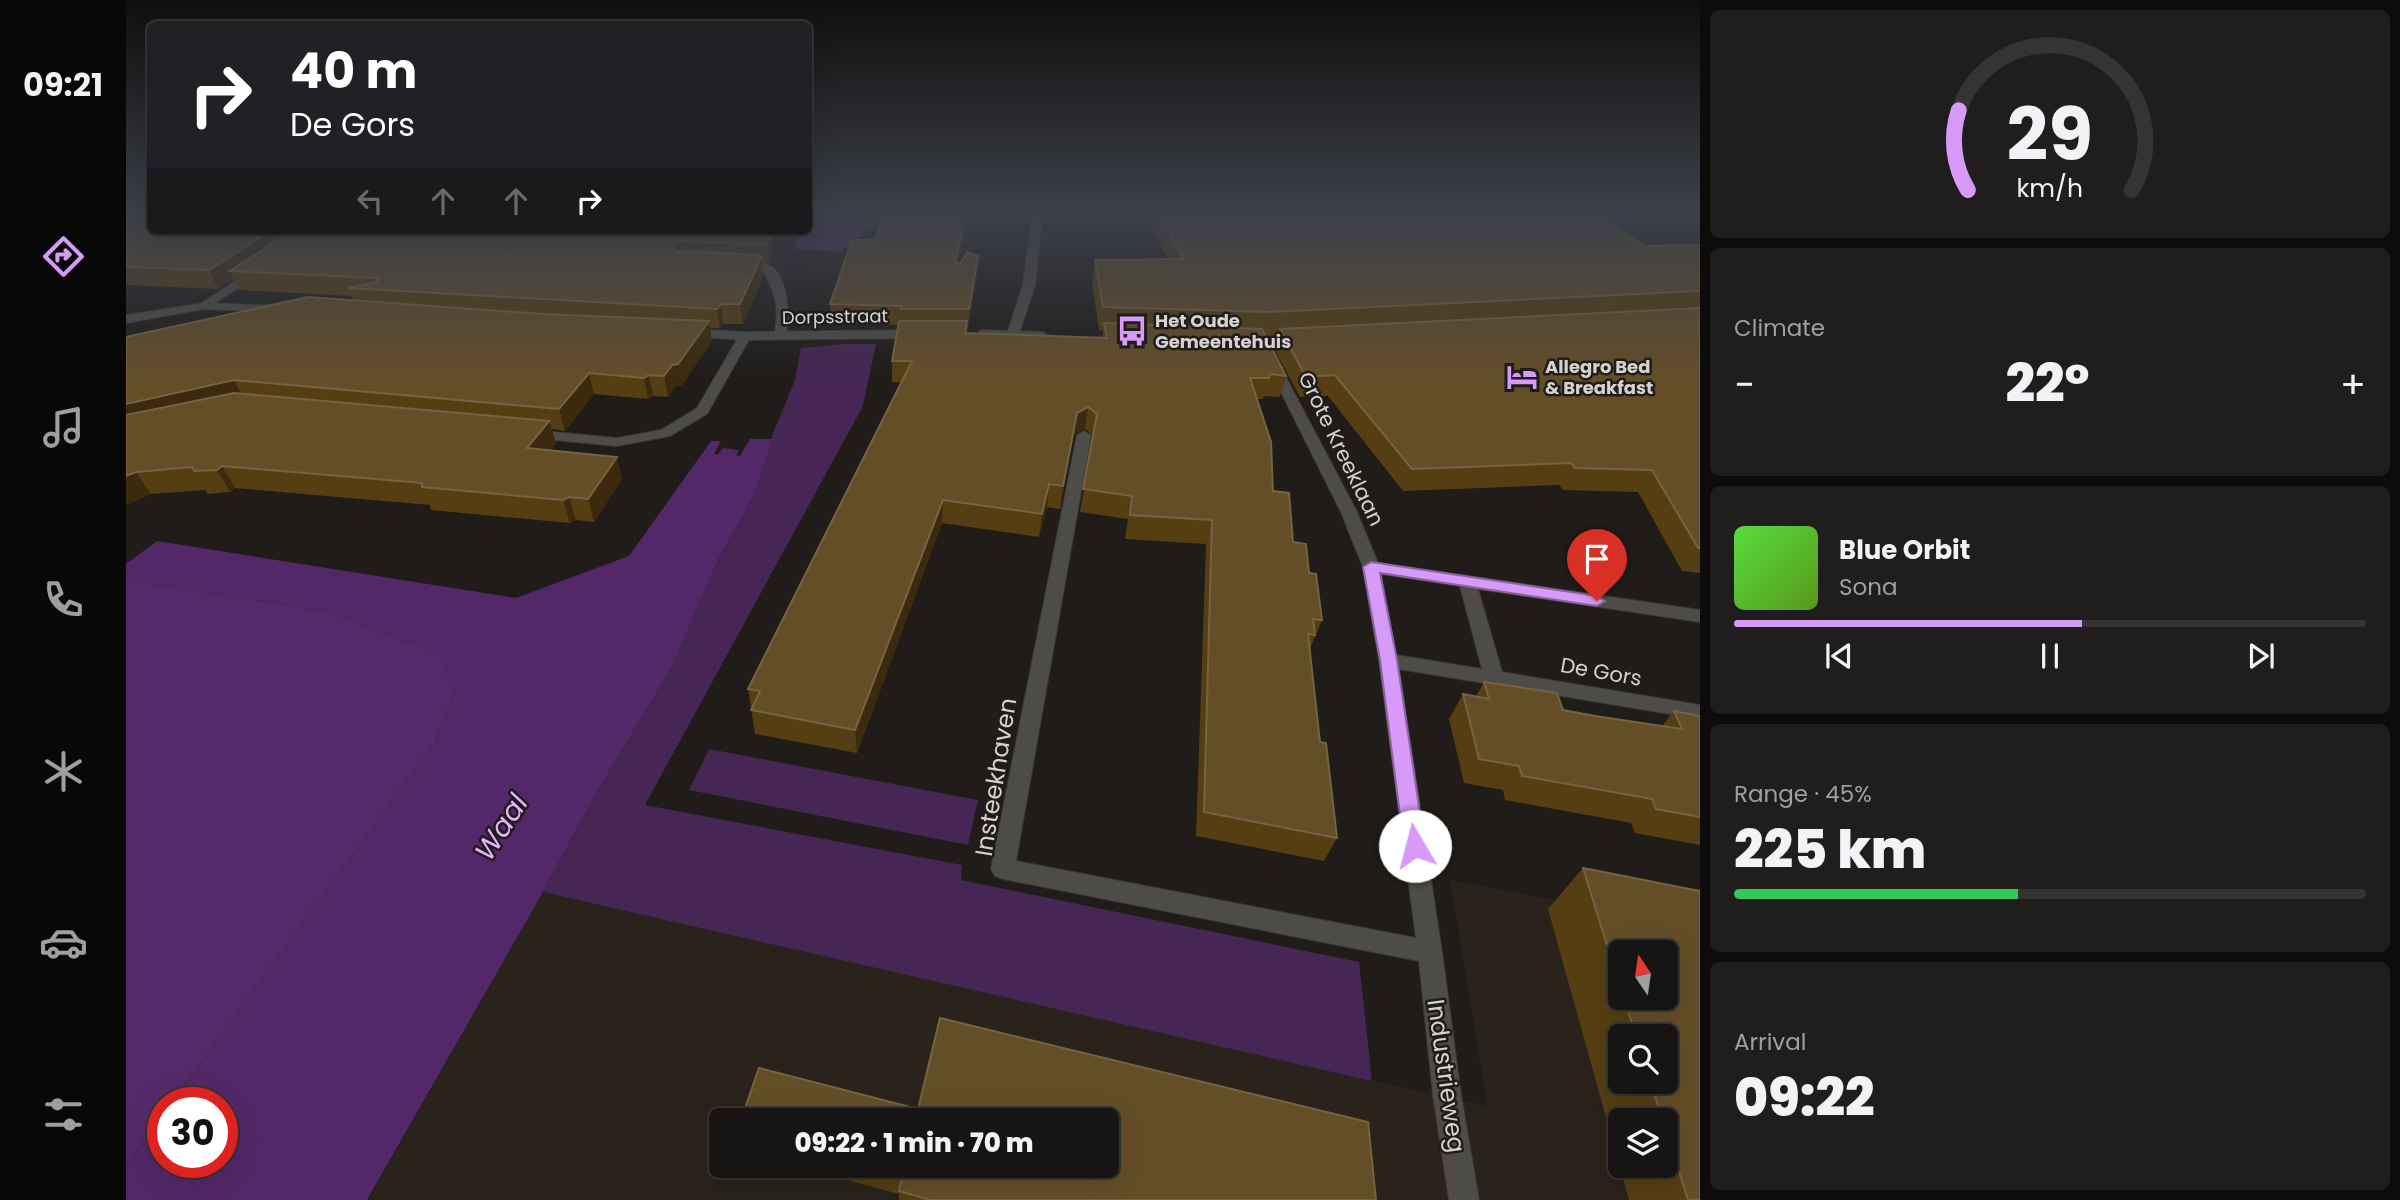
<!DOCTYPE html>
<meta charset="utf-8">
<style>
:root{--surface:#171513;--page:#201e1c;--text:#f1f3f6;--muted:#9e9fa0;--line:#363433;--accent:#d89af8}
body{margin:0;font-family:Poppins,sans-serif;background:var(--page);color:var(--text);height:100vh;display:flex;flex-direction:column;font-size:26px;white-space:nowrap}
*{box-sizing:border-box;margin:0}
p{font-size:23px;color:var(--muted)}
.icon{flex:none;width:38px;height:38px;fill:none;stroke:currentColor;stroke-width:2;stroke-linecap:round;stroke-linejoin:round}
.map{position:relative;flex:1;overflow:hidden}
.side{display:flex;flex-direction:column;gap:10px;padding:10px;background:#0d0c0a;width:700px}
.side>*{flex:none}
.hud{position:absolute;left:21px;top:21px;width:665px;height:214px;border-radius:10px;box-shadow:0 7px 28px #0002,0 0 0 2px var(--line);background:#202124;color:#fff;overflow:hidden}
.needle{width:46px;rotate:347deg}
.controls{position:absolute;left:1482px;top:940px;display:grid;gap:14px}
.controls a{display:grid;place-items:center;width:70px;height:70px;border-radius:10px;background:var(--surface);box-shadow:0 7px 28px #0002,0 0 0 2px var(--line);font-size:35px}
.speed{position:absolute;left:21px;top:1087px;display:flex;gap:14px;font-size:35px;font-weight:700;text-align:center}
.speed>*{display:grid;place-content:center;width:91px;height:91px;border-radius:50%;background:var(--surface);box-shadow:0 7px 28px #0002,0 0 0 2px var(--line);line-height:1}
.speed .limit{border:10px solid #d22;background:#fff;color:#111}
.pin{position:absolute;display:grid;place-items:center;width:60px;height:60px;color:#fff;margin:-72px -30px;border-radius:50% 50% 50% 0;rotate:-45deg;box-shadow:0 0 7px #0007}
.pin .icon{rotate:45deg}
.me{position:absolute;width:77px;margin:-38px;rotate:352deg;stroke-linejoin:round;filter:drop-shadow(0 0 5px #0008)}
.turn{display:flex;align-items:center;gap:24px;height:147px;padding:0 28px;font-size:32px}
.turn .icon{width:91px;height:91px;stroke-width:2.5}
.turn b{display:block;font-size:49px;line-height:60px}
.lanes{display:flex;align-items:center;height:66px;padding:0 28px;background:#0003;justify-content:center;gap:35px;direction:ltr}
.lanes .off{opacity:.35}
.big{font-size:52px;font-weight:800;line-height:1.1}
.side .widget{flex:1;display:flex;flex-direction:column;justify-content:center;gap:10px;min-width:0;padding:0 24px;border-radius:10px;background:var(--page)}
.side .dial{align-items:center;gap:0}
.dial svg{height:182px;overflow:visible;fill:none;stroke:var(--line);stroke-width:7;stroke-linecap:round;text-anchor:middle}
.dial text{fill:var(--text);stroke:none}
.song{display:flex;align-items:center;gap:21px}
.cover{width:84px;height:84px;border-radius:10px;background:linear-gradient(135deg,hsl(110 70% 55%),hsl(90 70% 35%))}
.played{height:7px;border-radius:4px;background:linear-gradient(90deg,var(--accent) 55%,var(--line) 55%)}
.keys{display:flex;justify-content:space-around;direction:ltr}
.heat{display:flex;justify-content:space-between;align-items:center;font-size:38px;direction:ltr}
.charge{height:10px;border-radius:5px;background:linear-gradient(90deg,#34c759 45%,var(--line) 0)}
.trip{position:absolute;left:583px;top:1108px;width:410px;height:70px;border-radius:10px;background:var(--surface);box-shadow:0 7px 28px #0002,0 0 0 2px var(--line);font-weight:800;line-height:70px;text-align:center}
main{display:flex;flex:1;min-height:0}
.tabs{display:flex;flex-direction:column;width:126px;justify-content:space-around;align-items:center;background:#090808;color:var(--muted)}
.tabs .icon{width:49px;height:49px}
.tabs .on{color:var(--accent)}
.tabs b{font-size:32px;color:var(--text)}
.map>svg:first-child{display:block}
.built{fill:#29231b;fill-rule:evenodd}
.green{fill:#452654}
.forest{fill:#552a6a}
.water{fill:#532868}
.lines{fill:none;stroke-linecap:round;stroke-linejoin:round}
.service-casing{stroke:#3a3836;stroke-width:2}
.minor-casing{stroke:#3a3836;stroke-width:2}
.tertiary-casing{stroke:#3a3836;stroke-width:2}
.service{fill:#4e4c48;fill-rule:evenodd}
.minor{fill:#4e4c48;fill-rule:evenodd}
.tertiary{fill:#4e4c48;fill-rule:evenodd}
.wall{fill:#563e13;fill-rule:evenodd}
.shaded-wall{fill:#3b2a0d}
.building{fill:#644e28;stroke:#766342;stroke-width:2}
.route{fill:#d89af8;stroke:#8c64a1;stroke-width:2}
.labels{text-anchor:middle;stroke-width:5;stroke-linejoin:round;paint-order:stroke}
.far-street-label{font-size:18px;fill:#d4d3d0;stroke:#1f1c19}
.far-poi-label{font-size:18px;font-weight:bold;fill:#d4d3d0;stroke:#1f1c19;text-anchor:start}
.street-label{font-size:21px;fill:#d4d3d0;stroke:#1f1c19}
.near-street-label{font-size:24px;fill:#d4d3d0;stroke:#1f1c19}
.near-water-label{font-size:28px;font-style:italic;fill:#e3b2fe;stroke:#1f1c19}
</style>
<main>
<nav class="tabs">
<b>09:21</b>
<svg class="icon on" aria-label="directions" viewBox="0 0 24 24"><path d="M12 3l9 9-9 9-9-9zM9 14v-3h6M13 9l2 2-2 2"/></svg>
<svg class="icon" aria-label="music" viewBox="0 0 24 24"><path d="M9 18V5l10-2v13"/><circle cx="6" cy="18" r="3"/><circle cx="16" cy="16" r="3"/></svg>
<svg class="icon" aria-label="phone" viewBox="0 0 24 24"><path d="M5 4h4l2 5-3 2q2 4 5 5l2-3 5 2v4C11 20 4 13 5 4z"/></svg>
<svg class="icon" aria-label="climate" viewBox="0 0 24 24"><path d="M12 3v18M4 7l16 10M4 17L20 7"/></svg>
<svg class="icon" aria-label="car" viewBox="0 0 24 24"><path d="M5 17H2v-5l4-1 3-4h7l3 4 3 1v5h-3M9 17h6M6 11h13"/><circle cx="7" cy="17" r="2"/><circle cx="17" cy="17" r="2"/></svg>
<svg class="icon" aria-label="filters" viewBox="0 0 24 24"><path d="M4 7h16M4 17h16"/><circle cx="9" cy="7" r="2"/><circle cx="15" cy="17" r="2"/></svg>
</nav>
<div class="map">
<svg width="1574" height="1200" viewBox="0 0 1574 1200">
<rect width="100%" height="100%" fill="#1f1c19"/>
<path class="built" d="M1324,880l250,47v273h-1332l175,-308 944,214zM1494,952h46v46h-46zM1494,1036h46v46h-46zM595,1120h385v46h-385zM1494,1120h46v46h-46z"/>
<g class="green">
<path d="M719,344h31l-13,62 -218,399 317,60 -1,15 398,82 13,119 -829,-189 52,-97 77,-128 47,-109 34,-60 19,-62 23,-56 6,-32z"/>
<path d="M583,749l269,51 -10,45 -279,-55z"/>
</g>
<path class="forest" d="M0,573l13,9 192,30 73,29 35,10 15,44 -19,48 -263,359h-9v13l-37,51z"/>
<g class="water">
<path d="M683,211h82l-50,40 -45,-1 -1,-19h13z"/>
<path d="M624,439h22l-19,59 -34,60 -47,109 -77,128 -52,97 -176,308h-241v-34l37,-51v47h59v-60h-50l263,-359 19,-48 -16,-44 -34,-10 -73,-29 -193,-30 -12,-9v-9l31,-23 359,57 113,-42 82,-115h10l-7,13h4l5,-6 16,2 -3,5 4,1z"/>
</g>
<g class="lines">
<g class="service-casing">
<g id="service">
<path d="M612,264c8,0 26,-3 33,2 17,12 21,55 13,73l-10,-3c6,-24 2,-44 -11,-65l-29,-2 -1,-2z"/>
<path d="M126,270l9,2 -53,36h-8v-4z"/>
</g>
</g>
<g class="minor-casing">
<g id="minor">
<path d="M917,211h13l-14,8 -7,66 -16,49 -10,3 -2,-3 16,-49 9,-67z"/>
<path d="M619,332l6,4 -44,78 -37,22 -53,10 -85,-8 -7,-4 7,-4 85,8 44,-8 36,-22 42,-72z"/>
<path d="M1147,360l6,4 77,146 22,53 322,47v12l-222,-33 24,83 198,33v14l-301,-50 43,283 19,143 18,105h-30l-16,-105 -14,-134 -416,-82 -8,-3 -4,-7 86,-434 7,-4 7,4 -75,426 400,77 -37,-278 -16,-93 -23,-57 -73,-146zM1255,574l79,12 22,83 -86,-14z"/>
</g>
</g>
<g class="tertiary-casing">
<g id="tertiary">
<path d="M78,303l80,3 6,3 -6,3 -80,-3 -78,14v-8z"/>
<path d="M563,329l56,3 175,-2 6,4 -6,4 -175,2 -60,-4v-6z"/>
<path d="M857,330l60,2 6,4 -6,4 -64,-3v-6z"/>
</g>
</g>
<use href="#service" class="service"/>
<use href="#minor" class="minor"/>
<use href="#tertiary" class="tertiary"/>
</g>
<g class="wall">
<path d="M0,211l24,20 633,1 -10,18v4l-4,9h-7l1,14 -20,47h-20l-3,4h-10l2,13 -30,44 -6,1 -8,11 -15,-1 -5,3 -54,-5 -29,37 -13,-2 4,14 -6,8 72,28 -28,43 -18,-2 -6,3 -139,-13 -1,-5 -195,-17 -5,4 -22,2 -3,-4 -54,4 -25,11v-168l227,-37 -2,-4 -112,-6 -6,-11 -15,10 -92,-4z"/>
<path d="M1018,211h446l55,35 55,-1v328l-18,-2 -44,-79 -75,-2 -4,-5 -156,6 -75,-95 -28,1 -26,-48 4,-13h-12l20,40 -6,21 -16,-1 -1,3h-6l16,92 20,51 16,31 13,47 -12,29 10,93 17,96 -13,23 -128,-25 10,-292 -81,-5 3,-20 -48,-7 13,-77 -8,-6 -11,5 -14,75 -13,-2 -8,30 -97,-14 -85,230 -102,-19 -7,-45 154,-307h-10v-21l6,-36 -67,-2 -1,-19 136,-90v17l-8,32h3l17,-7 -1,18 -10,59 135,5 1,-7 -4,-1 -7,-48 3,-22 73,-1z"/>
<path d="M1358,682l79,28 99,16 12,-15 26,5v129l-65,-12 -4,-10 -126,-23 -2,-10 -39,-7 -15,-64 14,-25 13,2z"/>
<path d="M1457,868l117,23v309h-71l-81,-291zM1494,952h46v46h-46zM1494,1036h46v46h-46zM1494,1120h46v46h-46z"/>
<path d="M792,1109l458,91h-477v-6l-103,-28h310z"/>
</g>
<g class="shaded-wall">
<path d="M840,214v17l-12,50 1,-18z"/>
<path d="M145,231h34l-75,40 3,8 -15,10 -9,-19z"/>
<path d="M645,231h12v1l-10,18v4l-4,9 -2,-18 1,-9z"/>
<path d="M554,241l3,18 -6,2 -3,-18z"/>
<path d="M852,256l-1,18 -9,54 1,-19z"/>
<path d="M635,258l2,19 -20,47 -3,-20z"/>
<path d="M595,304l2,20 -3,4 -3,-19z"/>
<path d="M583,321l3,20 -30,44 -6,1 -8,11 -4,-21z"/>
<path d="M463,373l5,21 -29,37 -6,-22z"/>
<path d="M523,375l4,21 -5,3 -4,-21z"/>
<path d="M108,380l11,21 -119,27v-24z"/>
<path d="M962,407l-3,22 -11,5 -14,75 3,-23 14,-73z"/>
<path d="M423,421l7,22 -22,28 -7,-23z"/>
<path d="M491,457l5,22 -28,43 -6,-23z"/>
<path d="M96,466l13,22 -5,4 -13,-22z"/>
<path d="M10,472l15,22 -25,11v-29z"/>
<path d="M923,484l-2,23 -8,30 3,-23z"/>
<path d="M443,497l7,23 -6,3 -7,-23z"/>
<path d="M817,500l-1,23 -85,230 -2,-23z"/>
</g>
<g class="building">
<path d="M0,211h24v20h121l-62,39 -83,-3z"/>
<path d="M1032,211h432l55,35 55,-1v46l-432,21 -165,-5 -8,-47 89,-1z"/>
<path d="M760,212l80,2 -11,49h6l6,-11 11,4 -9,53h-68v-3l-71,-2 22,-64h23z"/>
<path d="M166,231h479l-3,5h3l-4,9 -87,-4 -6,2 2,8 83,4 2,3 -21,46h-19l-4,5 -369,-21 29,-6v-4l-147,-7z"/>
<path d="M182,297l234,17 167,7 -31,43 -6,1 -8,11 -15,-1 -5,3 -55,-5 -30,36 -325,-29 -108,24v-67z"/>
<path d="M1574,308v240h-2l-46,-78 -77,-2 -4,-5 -159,6 -77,-94 -29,2 -26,-48z"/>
<path d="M773,321h68l-2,12 142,5 -3,-15 158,6 24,47 -16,-2 -1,4h-19l21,64 2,49 16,2 4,49 13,2 3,29 7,1 6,46 -9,-1 2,16 -7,-1 12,108 6,1 11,95 -133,-26 8,-292 -82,-5 2,-19 -49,-7 14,-75 -9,-7 -11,6 -14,73 -14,-2 -7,30 -99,-14 -88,230 -104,-20 9,-19 -12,-2 164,-328h-20z"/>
<path d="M108,393l315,28 -22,27 90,9 -29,42 -19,-2 -6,3 -141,-13v-4l-200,-17 -5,4 -23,1 -2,-4 -56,5 -10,4v-61z"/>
<path d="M1358,682l73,11 6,17 32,6 87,13 -8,-18 26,5v101l-44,-8 -4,-10 -130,-23 -3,-10 -40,-7 -16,-65 26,5z"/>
<path d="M1457,868l117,23v309h-12l-22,-70v-10h-3l-13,-38h16v-46h-30l-12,-38h42v-46h-46v35z"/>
<path d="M814,1018l428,104 8,78h-446l-31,-9 4,-19 -23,-6h226v-46h-365l18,-52 159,41z"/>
</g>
<linearGradient id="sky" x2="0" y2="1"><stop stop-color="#110f0e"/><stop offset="0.56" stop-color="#3c4049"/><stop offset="1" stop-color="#3c4049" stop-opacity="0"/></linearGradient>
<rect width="1574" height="379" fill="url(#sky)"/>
<path class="route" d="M1245,562l226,34 8,5 -8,5 -217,-33 17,87 28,186 -3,6 -7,3 -8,-3 -3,-6 -24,-186 -17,-93z"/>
<defs>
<g id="bus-bare" transform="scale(2.415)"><path d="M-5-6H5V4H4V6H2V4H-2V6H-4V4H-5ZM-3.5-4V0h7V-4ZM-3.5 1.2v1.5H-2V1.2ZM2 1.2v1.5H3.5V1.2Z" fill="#d89af8" stroke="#1f1c19" stroke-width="2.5" paint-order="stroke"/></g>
<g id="hotel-bare" transform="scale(2.415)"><path d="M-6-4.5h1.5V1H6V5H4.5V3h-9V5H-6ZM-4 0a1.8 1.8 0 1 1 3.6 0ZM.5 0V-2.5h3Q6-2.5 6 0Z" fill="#d89af8" stroke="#1f1c19" stroke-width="2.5" paint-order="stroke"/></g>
</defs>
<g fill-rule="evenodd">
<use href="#bus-bare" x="1006" y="331"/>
<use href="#hotel-bare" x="1396" y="377"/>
</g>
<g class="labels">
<g class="far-street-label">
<text transform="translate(709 317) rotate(-1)" y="6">Dorpsstraat</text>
</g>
<g class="far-poi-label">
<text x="1029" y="327">Het Oude<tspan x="1029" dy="21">Gemeentehuis</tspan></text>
<text x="1419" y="373">Allegro Bed<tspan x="1419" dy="21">&amp; Breakfast</tspan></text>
</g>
<g class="street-label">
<text transform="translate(1215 449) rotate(64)" y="7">Grote Kreeklaan</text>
<text transform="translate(1475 672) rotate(10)" y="7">De Gors</text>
</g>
<g class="near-street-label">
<text transform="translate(870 777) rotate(-81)" y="8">Insteekhaven</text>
<text transform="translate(1320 1076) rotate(82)" y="8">Industrieweg</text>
</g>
<g class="near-water-label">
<text transform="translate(375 827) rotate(-57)" y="10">Waal</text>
</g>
</g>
</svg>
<div class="controls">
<a><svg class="needle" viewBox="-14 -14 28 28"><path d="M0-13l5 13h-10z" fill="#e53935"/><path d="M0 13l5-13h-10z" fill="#9e9fa0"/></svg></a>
<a><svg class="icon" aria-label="search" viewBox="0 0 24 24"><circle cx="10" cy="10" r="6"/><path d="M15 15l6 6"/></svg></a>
<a><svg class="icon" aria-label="layers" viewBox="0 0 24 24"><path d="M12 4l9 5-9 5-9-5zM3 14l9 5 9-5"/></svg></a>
</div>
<div class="speed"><div class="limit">30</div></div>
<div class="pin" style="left:1471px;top:601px;background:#d93025"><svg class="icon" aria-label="arrive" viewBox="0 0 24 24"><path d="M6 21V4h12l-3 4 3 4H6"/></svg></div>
<svg class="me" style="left:1289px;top:846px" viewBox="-20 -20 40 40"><circle r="19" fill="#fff"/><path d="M0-13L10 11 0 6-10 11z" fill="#d89af8"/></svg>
<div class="trip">09:22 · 1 min · 70 m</div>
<div class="hud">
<div class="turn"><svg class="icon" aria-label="right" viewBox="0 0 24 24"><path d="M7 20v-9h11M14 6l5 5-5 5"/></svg><div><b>40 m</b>De Gors</div></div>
<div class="lanes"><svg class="icon off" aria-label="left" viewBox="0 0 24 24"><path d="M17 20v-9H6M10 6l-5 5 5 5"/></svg><svg class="icon off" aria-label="ahead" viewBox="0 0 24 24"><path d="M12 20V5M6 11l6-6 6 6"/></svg><svg class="icon off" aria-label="ahead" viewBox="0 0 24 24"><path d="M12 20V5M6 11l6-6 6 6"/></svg><svg class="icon" aria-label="right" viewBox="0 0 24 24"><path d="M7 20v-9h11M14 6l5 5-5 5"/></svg></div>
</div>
</div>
<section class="side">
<div class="widget dial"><svg viewBox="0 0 100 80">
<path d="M14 69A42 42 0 1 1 86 69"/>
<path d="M14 69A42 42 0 0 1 10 34" stroke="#d89af8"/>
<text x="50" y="56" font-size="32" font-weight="700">29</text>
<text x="50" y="72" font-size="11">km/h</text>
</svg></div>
<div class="widget"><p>Climate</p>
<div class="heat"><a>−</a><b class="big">22°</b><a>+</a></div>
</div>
<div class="widget">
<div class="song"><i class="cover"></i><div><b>Blue Orbit</b><p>Sona</p></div></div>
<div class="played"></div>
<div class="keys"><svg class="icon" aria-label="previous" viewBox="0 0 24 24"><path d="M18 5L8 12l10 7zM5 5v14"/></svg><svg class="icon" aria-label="pause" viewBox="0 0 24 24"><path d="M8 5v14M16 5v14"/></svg><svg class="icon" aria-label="next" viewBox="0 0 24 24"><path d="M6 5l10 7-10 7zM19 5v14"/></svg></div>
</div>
<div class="widget"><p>Range · 45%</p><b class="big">225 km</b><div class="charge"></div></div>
<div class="widget"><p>Arrival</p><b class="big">09:22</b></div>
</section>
</main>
